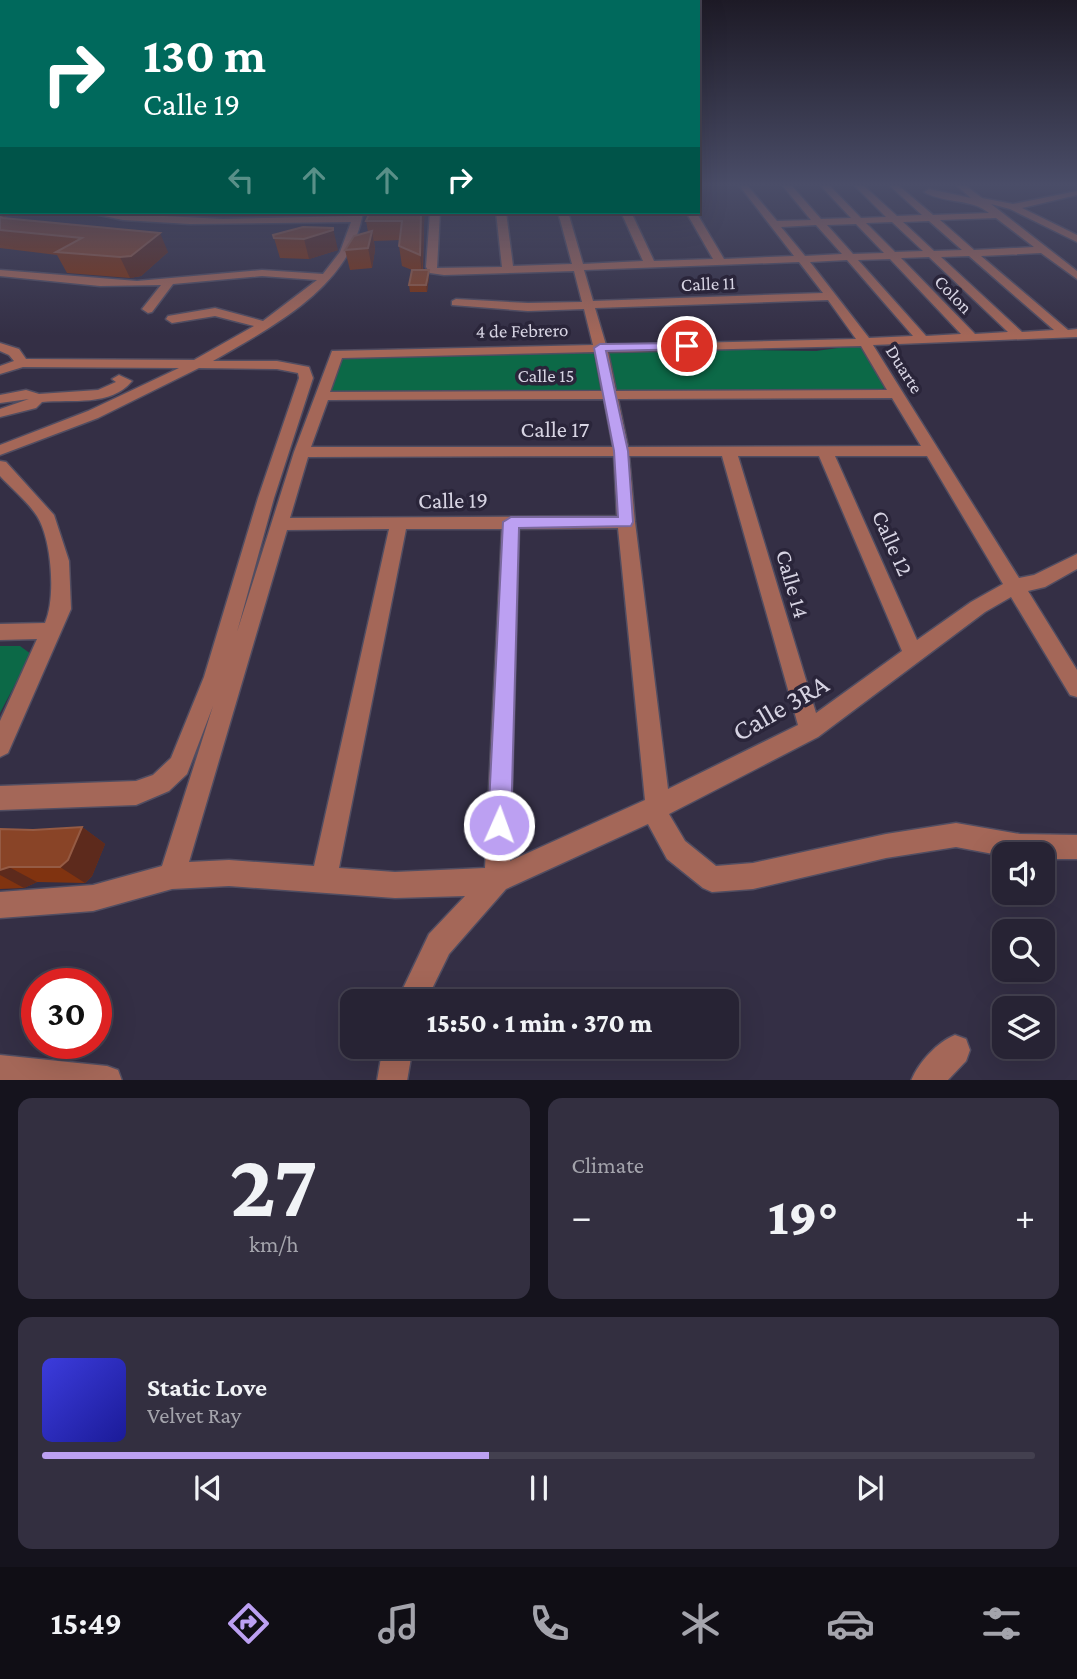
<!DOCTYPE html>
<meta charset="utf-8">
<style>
:root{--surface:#272334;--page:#332f40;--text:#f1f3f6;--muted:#a4a4ac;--line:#43404f;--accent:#bca0f2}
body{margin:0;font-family:"Crimson Pro",serif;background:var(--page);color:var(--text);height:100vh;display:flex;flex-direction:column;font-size:26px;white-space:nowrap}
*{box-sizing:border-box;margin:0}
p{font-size:23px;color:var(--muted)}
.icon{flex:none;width:38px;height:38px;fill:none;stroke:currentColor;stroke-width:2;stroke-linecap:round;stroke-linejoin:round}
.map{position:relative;height:1080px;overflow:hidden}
.side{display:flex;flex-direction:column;gap:18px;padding:18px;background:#15131d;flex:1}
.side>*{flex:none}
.banner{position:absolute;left:0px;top:0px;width:700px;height:214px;box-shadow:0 7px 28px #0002,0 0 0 2px var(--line);background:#00695c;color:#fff;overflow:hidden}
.tools{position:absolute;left:992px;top:842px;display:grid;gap:14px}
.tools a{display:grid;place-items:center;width:63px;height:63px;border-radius:14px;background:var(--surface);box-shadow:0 7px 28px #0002,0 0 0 2px var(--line);font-size:35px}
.speed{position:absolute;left:21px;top:968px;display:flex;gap:14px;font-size:35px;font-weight:700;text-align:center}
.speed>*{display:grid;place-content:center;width:91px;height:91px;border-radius:50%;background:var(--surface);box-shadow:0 7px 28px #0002,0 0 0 2px var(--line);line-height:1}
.speed .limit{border:10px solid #d22;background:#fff;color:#111}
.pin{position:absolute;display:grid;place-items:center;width:60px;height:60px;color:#fff;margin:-30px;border:4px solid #fff;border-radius:50%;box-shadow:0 2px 7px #0007}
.me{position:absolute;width:77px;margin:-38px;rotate:2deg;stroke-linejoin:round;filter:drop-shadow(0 0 5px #0008)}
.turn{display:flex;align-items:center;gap:24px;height:147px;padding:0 28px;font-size:32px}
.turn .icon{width:91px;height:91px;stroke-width:2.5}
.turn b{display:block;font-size:49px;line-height:60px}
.lanes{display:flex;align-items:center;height:66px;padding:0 28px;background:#0003;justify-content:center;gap:35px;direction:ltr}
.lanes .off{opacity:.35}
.big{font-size:52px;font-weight:800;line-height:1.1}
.side .card{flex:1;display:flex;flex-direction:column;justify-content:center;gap:10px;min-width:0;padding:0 24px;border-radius:14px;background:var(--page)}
.side .dial{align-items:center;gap:0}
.dial b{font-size:91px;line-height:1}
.song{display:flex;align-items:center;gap:21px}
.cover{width:84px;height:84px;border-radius:10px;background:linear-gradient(135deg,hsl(240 70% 55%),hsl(240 70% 35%))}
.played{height:7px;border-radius:4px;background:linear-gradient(90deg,var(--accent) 45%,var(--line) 45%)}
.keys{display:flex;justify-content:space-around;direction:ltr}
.heat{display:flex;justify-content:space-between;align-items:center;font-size:38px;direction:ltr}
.side .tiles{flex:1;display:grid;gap:18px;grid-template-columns:1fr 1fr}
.card:last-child{grid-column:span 2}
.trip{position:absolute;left:340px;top:989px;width:399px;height:70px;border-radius:14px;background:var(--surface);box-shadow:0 7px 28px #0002,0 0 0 2px var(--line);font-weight:800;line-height:70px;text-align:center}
.tabs{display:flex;height:112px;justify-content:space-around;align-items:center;background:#100e15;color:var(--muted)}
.tabs .icon{width:49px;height:49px}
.tabs .selected{color:var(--accent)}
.tabs b{font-size:32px;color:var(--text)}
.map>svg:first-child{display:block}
.green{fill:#0c6947}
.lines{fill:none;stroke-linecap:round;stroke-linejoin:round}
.minor-casing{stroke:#514d61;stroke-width:3}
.minor{fill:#a46758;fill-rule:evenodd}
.wall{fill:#803310}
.shaded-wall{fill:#5d2a1c}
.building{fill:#894427;stroke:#955b44;stroke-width:2}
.route{fill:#bca0f2;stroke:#7a689d;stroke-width:2}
.labels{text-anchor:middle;stroke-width:7;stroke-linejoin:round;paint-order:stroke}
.far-street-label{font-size:19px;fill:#d7d4e3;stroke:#2a253a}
.street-label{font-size:23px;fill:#d7d4e3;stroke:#2a253a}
.near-street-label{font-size:28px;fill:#d7d4e3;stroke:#2a253a}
</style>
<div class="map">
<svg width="1077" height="1081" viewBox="0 0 1077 1081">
<rect width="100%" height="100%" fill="#342f45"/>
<g class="green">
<path d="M859,345l26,43 -18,6h-250l-12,-46 211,3z"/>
<path d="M601,350l10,44 -285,2 6,-32 17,-12z"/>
<path d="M0,646h20l11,8 -31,59z"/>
</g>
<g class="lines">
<g class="minor-casing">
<g id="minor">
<path d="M739,185h8l30,36 34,-1 -29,-35h9l30,34 30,-1 -31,-33h9l32,33 25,-1 -32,-32h9l34,31 25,-1 -33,-30h9l35,30 56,-2c-18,-15 -44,-9 -65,-21l5,-3 42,9 -15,-13h9l17,13 31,6 64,-13v4l-55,13 55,27v7l-67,-33 -19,-5 86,67v8l-36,-26 -60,3 87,74 9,-1v8l-204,8 146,233 15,-3 43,-21v15l-32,18 -17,4 49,79v27l-7,-2 -59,-98 -26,15 -167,125 -149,77 16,27 31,25 37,-3 133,-29 70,-11 64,11 57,1v24h-34v-5l-39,2 -48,-9 -70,11 -133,31 -41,3 -9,-4 -36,-29 -19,-35 -142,65 -57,65 -23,47h-29l32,-67 36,-38 -70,2 -166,-12 -57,3 -79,22 -93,7v-26l93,-7 69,-19 51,-160 -26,68 -18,17 -33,14 -136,5v-24l136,-5 17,-6 18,-17 33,-81 54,-179 41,-120 -1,-5 -21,-4 -78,-1 -101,50 -98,37v-10l88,-34 91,-43 -156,-1 -23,7v-8l14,-5 -5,-6 -9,-4v-8l19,6 7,10 168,1 60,-34 -39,-10 -43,7 -6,-4 2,-3 47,-8 48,13 54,-41 -55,-4 -89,8 -21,28 -4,1 -6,-4 19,-24 -61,1 -100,-10v-6l137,11 125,-11 61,4 17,-22 11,-30 -161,2 -67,-4 -38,-8 138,7 130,-3v-4h10c-12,75 -90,114 -150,149h64l32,6 4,11 -39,120 -37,134 57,-180 38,-101 261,-6 -9,-36 -56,2 -76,-6v-4l4,-2 72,4 54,-1 -8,-31 -130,4 -14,-2 -4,-6 4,-55h10l-3,56 65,-1 -6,-55h10l7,54 59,-2 -14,-52h10l15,52 60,-3 -22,-49h10l23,49 59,-2 -27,-47h10l28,47 70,-3zM996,218l38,29 -60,3 -34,-30zM929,221l33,29 -28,1 -31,-29zM892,222l31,29 -28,1 -29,-29zM856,224l28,29 -31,1 -26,-29zM816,225l26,29 -37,2 -24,-29zM969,256l85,74 -32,2 -81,-75zM929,257l79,75 -33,2 -74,-76zM890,259l71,75 -35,2 -68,-76zM847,260l66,76 -44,2 -59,-76zM799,262l24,31 -230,8 -9,-31zM828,300l28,39 -250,6 -11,-37zM861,346l26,44 -271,1 -8,-39zM595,352l7,39 -272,1 12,-34zM892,398l29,48 -293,1 -10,-48zM604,399l9,48h-302l17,-47zM614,456l3,60 -327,2 18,-61zM629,456h93l76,269 -130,64 -33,-267zM738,456h81l83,195 -86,62zM835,456h92l76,128 -32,18 -54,38zM618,528l27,272 -135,61 9,-332zM389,529l-75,337 -85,-6 -40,2 98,-332zM406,529h96l-17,339 -90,4 -56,-4z"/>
<rect x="0" y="199" width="2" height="6"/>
<path d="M119,375l13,6c-21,26 -60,18 -90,21l-6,6 -36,9v-8l29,-10 -29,4v-8l26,-5 13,4 59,-4 18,-8 -4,-3z"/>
<path d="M0,461l6,1 48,53 15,46 2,48 -63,144 -8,4v-36l37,-82 -37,1v-16l45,-1c11,-25 7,-83 -8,-107 -9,-14 -25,-27 -37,-40z"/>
<path d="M955,1035l11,4 4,11 -4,11 -19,20h-36c7,-18 26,-39 44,-46z"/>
<path d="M383,1046h30l-6,35h-30z"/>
<path d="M0,1055l107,11 11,4 4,11h-122z"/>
</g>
</g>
<use href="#minor" class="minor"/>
</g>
<g class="wall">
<path d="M0,205l6,10 -1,3 163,34 -27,24 -11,2 -63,-5 -10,-18 -57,-7z"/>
<path d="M370,212l54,13 -1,45 6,7 -2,15h-17l-1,-7 3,-15 -10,-4 -3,-20 1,-6 -26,1 1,9 -3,18 -22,2 -5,-20 23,-18 -2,-11z"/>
<path d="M303,227l35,23 -29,9 -29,-1 -6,-20z"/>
<path d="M82,827l23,17 -13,32 -7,7 -48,-1 -13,6 -24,1v-60l33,1z"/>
</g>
<g class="shaded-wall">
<path d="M0,205l2,3v4h2l2,3 -6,11z"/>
<path d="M421,212h4l-1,13 -2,50 -2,-20z"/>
<path d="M333,228l5,22 -29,9 -5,-20z"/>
<path d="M372,231l3,19 -3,18 -4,-20z"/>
<path d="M160,233l8,19 -27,24 -11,2 -10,-21z"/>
<path d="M429,270v7l-2,15 -1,-7z"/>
<path d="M82,827l23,17 -13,32 -7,7 -25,-16z"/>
<path d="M9,867l28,15 -13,6 -24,-13v-5z"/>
</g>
<g class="building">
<path d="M370,212h51l-1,43 -21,-9 3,-25h-36z"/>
<path d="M0,217l3,1 157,15 -29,23 -11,1 -64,-5 26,-14 -82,-8z"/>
<path d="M303,227l30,1v2l-29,9 -30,-1 -1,-3z"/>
<path d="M372,231l-4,17 -23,2 9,-14z"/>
<path d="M412,270h17l-3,15h-17z"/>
<path d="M82,827l-14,33 -8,7h-51l-9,3v-41l33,1z"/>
</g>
<linearGradient id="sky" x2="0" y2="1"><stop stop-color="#1d1a26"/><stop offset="0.55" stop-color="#4a4d68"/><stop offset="1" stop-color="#4a4d68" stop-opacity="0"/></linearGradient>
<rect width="1077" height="336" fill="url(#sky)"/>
<path class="route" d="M687,343l5,1v5l-86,2 22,100 5,71 -2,4 -112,2 -8,297 -4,8 -8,3 -7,-3 -4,-8 15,-303 8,-5h107l-4,-66 -20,-103 6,-4z"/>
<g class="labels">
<g class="far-street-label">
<text transform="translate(708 283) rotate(-2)" y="7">Calle 11</text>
<text transform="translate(954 294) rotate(46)" y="7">Colon</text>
<text transform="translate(522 330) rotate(-1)" y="7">4 de Febrero</text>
<text transform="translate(905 369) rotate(58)" y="7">Duarte</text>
<text x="546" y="382">Calle 15</text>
</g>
<g class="street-label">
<text x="555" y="437">Calle 17</text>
<text transform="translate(453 500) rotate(-1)" y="8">Calle 19</text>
<text transform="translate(893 543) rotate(66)" y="8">Calle 12</text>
<text transform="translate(793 584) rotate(74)" y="8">Calle 14</text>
</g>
<g class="near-street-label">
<text transform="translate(780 707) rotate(-30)" y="10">Calle 3RA</text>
</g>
</g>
</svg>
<div class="tools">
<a><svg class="icon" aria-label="sound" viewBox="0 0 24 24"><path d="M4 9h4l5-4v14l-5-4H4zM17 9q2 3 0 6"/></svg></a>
<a><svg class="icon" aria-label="search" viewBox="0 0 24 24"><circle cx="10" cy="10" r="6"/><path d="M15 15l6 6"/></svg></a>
<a><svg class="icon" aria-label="layers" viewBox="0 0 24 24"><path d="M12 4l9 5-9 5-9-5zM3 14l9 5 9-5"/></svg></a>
</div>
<div class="speed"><div class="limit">30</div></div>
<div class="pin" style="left:687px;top:346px;background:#d93025"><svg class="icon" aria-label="arrive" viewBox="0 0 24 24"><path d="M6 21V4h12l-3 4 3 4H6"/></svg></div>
<svg class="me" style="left:499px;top:825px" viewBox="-20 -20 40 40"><circle r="17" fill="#bca0f2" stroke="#fff" stroke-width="3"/><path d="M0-11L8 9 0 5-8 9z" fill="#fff"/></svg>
<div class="trip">15:50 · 1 min · 370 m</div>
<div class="banner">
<div class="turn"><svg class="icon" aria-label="right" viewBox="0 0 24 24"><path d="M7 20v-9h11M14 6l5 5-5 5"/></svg><div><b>130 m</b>Calle 19</div></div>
<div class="lanes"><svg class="icon off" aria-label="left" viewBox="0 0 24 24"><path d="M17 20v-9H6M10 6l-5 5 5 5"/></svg><svg class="icon off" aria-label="ahead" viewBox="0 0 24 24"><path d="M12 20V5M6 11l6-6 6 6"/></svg><svg class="icon off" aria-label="ahead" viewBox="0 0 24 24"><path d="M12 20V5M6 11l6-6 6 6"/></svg><svg class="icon" aria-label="right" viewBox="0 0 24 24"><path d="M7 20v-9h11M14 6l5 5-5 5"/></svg></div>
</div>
</div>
<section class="side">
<div class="tiles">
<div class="card dial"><b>27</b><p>km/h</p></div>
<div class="card"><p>Climate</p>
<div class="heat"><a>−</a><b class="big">19°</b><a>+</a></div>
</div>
<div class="card">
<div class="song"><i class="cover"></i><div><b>Static Love</b><p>Velvet Ray</p></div></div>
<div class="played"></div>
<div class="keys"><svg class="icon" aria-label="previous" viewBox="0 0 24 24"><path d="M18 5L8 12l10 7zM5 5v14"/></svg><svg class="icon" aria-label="pause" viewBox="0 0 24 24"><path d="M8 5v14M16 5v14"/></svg><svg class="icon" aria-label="next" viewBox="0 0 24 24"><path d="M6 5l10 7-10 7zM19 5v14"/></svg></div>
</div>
</div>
</section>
<nav class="tabs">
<b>15:49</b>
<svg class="icon selected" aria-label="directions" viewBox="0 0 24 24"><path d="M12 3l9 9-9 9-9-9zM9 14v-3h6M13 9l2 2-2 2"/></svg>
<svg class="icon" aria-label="music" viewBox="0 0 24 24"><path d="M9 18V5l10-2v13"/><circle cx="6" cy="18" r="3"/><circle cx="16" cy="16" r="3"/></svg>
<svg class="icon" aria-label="phone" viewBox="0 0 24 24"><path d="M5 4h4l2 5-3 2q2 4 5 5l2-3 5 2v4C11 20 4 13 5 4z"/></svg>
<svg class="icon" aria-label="climate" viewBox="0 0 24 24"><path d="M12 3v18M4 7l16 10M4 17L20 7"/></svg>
<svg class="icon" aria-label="car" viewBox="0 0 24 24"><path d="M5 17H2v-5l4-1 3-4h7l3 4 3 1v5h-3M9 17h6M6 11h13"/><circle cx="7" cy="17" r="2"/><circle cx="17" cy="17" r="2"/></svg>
<svg class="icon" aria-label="filters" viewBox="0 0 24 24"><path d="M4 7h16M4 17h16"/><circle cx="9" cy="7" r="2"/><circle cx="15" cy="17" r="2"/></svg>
</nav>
